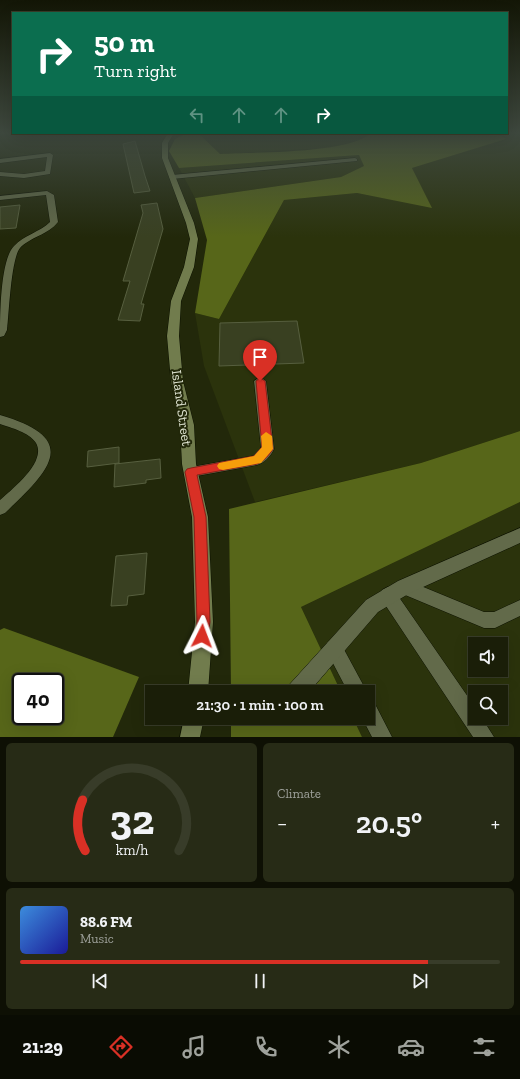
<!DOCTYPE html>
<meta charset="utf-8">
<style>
:root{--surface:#1a1e08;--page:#272b16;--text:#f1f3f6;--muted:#9fa29c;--line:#383c29;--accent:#d93025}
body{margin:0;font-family:"Zilla Slab",serif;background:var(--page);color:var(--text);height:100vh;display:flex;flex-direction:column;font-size:15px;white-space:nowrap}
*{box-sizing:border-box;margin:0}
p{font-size:13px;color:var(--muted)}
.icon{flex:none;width:22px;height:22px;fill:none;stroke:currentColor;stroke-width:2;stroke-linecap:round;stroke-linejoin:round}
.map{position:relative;height:737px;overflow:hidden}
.drawer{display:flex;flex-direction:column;gap:6px;padding:6px;background:#0e1004;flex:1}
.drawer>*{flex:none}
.top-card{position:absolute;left:12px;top:12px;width:496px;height:122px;border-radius:0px;box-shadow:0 4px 16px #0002,0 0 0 1px var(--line);background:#0b6e4f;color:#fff;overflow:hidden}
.buttons{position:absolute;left:468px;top:637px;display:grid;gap:8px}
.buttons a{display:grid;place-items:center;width:40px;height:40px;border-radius:0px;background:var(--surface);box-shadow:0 4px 16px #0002,0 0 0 1px var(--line);font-size:20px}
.speed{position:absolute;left:12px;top:673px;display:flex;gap:8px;font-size:20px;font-weight:700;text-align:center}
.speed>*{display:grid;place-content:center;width:52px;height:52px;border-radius:50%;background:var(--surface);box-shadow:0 4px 16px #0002,0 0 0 1px var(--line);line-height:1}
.speed .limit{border:2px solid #111;border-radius:6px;background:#fff;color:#111}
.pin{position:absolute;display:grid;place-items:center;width:34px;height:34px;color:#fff;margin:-41px -17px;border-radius:50% 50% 50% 0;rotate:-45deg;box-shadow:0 0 4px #0007}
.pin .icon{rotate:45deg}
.me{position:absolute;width:44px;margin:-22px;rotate:3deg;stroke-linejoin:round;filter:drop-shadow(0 0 3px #0008)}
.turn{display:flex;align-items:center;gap:14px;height:84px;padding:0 16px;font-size:18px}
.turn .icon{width:52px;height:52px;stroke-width:2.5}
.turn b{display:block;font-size:28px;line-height:34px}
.lanes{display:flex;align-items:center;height:38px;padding:0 16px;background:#0003;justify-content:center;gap:20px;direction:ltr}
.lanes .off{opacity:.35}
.big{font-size:30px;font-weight:600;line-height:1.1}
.drawer .card{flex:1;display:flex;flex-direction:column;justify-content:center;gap:6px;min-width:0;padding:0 14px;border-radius:6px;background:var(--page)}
.drawer .dial{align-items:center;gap:0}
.dial svg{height:104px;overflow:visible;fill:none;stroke:var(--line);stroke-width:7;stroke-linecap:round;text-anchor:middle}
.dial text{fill:var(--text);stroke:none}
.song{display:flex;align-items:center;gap:12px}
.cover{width:48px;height:48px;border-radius:6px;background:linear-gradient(135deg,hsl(210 70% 55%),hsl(240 70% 35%))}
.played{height:4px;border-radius:2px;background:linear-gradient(90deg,var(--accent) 85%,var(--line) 85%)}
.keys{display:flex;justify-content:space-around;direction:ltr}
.heat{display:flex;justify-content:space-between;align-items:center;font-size:22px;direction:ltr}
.drawer .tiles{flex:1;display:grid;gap:6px;grid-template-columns:1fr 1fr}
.card:last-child{grid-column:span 2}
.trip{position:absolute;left:145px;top:685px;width:230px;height:40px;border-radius:0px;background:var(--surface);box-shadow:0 4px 16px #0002,0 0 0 1px var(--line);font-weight:600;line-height:40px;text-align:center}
.tabs{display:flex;height:64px;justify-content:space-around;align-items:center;background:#0a0c03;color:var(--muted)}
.tabs .icon{width:28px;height:28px}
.tabs .active{color:var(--accent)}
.tabs b{font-size:18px;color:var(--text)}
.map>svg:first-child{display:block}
.built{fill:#2b330c;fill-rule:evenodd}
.forest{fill:#576619;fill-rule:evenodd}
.building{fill:#394021;stroke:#575f3f}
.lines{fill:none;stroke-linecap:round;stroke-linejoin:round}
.lane-casing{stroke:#0c1100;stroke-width:1}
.street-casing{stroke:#0c1100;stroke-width:1}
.secondary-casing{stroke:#0c1100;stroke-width:1}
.lane{fill:#626a4a;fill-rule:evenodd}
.street{fill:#626a4a;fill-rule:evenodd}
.secondary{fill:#717c4d;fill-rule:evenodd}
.route{fill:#d93025;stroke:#8d1f18}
.slow{fill:#f59e0b}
.labels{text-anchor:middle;stroke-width:4;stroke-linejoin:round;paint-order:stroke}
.street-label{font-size:14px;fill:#dee3d1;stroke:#22280a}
</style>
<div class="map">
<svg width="520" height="737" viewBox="0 0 520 737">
<rect width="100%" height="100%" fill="#22280a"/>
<g class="built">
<path d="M198,133h173l-6,6 -37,9 -109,6z"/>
<path d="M496,133h24v298l-99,32 -166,39 -51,-136 -9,-53 24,6 65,-119 73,-7 74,14 -19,-39 93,-29z"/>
<path d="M359,155l6,11 -24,11 -146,21 -16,-30z"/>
<path d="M520,502v235h-158l-9,-19h15v-26h-27l-40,-85zM475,644h26v26h-26zM475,692h26v26h-26z"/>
</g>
<g class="forest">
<path d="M187,133h11l22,21c32,-2 130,0 151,-21h125l10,6 -94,29 20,40 -75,-15 -73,7 -65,119 -24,-6 12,-73 -12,-42 146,-21 23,-11 -5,-11 -180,13 -10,-17 6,-12z"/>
<path d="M520,431v71l-219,105 40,85h-110l-2,-183 192,-46z"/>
<path d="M4,628l135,49 -26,60h-113v-107zM21,682h34v34h-34z"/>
<path d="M231,718h122l9,19h-131z"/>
</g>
<g class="building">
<path d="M135,141l10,35 5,15 -16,2 -11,-49z"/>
<path d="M157,203l6,26 -22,75h3l-4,17 -22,-1 12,-39h-7l20,-68 -2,-8z"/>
<path d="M20,205l-4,23 -16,1v-22z"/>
<path d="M297,321l7,42 -85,3 1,-43z"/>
<path d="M119,447v16l-32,4 1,-16z"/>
<path d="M160,459l1,19 -15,2v3l-32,4 1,-23z"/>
<path d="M147,553l-3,41 -16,2 -1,9 -16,1 5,-50z"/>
</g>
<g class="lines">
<g class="lane-casing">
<g id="lane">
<path d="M50,153l3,2 -3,19 -26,4 -24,-2v-4l24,2 21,-3 2,-14 -47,6v-4z"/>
<path d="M355,158l2,1v2l-185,18 -3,-2 3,-2z"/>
<path d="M47,191l7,4 4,27c-10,13 -28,15 -38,26 -9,11 -11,66 -13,82l-3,6 -4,1c0,-20 0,-77 14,-91 10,-11 26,-14 36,-24l-4,-27 -46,5v-4z"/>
<path d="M260,377l6,4 8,68c-3,7 -10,14 -17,16l-66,12 -5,-1 -2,-4 2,-4 67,-12 8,-8 -7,-67z"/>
<path d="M0,415c82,24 50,55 5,98l-5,2v-15c12,-11 47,-38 36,-57 -7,-11 -25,-15 -36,-19z"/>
<path d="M404,579l80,33h10l26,-12v16l-25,12h-11l-86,-36 -2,-5 2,-5z"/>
<path d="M388,587l6,3 81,117v11h7l12,19h-21l-91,-137 -2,-5 2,-5z"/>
<path d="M334,639l6,3 27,50h-19l-23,-44 3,-6z"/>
<path d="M368,702l7,2 17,33h-20l-10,-19h6z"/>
</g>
</g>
<g class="street-casing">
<path id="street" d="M520,528v15l-110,50 -32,19 -69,80h-23l3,-7 77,-85 32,-19z"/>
</g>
<g class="secondary-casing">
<g id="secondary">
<path d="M168,133h6l-6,10v15l26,65 4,16 -4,28 -13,34 -2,35 4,45 11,44 2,39 12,53 5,105 -5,70h-20l7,-70 -3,-105 -10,-53 -2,-39 -9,-44 -4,-45 4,-35 13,-34 6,-28 -4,-16 -24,-65v-15z"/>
<path d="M184,718h20l-4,19h-20z"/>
</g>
</g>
<use href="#lane" class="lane"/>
<use href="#street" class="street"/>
<use href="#secondary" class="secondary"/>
</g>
<linearGradient id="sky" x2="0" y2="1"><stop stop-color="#131606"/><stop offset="0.56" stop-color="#3e483e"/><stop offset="1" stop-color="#3e483e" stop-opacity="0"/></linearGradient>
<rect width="520" height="237" fill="url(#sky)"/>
<path class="route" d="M260,378l5,3 8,68c-3,5 -10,13 -16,15l-60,11 9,42 4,105 -3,19 -5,2 -5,-2 -2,-5 2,-14 -3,-105 -9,-45 2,-3 4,-1 63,-12 8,-9 -6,-66z"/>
<path class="slow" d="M266,432l6,4 1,13 -12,14 -38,7 -4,-1 -2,-3 2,-3 35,-7 8,-9 -1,-11z"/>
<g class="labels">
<g class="street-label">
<text transform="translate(182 408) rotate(82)" y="5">Island Street</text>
</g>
</g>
</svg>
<div class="buttons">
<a><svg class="icon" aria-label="sound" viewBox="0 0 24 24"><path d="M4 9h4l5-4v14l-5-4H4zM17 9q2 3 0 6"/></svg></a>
<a><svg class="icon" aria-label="search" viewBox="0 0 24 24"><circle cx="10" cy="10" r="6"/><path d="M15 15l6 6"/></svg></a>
</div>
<div class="speed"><div class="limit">40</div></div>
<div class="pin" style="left:260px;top:381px;background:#d93025"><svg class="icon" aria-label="arrive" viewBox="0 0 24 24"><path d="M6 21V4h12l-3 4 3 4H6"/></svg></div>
<svg class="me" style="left:202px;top:636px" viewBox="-20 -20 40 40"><path d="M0-17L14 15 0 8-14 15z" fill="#d93025" stroke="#fff" stroke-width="4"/></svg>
<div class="trip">21:30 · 1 min · 100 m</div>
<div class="top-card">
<div class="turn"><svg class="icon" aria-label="right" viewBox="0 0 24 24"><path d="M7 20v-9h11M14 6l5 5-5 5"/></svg><div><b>50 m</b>Turn right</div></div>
<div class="lanes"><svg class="icon off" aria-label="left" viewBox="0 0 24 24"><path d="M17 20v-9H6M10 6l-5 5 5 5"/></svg><svg class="icon off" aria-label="ahead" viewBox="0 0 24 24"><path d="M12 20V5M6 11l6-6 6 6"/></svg><svg class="icon off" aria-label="ahead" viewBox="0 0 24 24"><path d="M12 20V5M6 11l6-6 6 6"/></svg><svg class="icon" aria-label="right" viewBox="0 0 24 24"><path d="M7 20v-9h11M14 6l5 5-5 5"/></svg></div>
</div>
</div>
<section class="drawer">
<div class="tiles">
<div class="card dial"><svg viewBox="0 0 100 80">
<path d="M14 69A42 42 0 1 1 86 69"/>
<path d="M14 69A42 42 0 0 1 12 30" stroke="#d93025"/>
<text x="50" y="56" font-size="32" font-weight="700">32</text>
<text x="50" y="72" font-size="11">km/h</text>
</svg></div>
<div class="card"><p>Climate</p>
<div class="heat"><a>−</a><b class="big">20.5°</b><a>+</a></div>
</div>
<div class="card">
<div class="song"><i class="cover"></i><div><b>88.6 FM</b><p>Music</p></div></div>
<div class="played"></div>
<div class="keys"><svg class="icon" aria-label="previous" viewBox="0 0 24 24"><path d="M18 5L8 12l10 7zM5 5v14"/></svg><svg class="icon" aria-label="pause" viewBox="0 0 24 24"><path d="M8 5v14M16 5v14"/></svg><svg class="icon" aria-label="next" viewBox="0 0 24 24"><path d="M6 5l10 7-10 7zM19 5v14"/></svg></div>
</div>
</div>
</section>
<nav class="tabs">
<b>21:29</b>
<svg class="icon active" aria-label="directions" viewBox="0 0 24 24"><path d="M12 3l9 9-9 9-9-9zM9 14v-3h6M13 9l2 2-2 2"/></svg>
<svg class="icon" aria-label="music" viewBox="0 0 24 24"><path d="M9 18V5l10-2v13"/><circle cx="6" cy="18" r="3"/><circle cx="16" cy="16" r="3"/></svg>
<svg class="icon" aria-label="phone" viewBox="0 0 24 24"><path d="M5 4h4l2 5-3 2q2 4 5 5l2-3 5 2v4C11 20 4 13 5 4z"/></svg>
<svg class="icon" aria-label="climate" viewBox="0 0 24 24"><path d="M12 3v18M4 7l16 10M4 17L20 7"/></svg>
<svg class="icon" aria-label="car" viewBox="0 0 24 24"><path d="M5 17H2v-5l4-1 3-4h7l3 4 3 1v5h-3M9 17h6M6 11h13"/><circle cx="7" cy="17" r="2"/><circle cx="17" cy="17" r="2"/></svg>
<svg class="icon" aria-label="filters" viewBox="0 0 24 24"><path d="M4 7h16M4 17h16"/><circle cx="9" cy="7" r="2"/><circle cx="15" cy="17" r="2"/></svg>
</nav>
